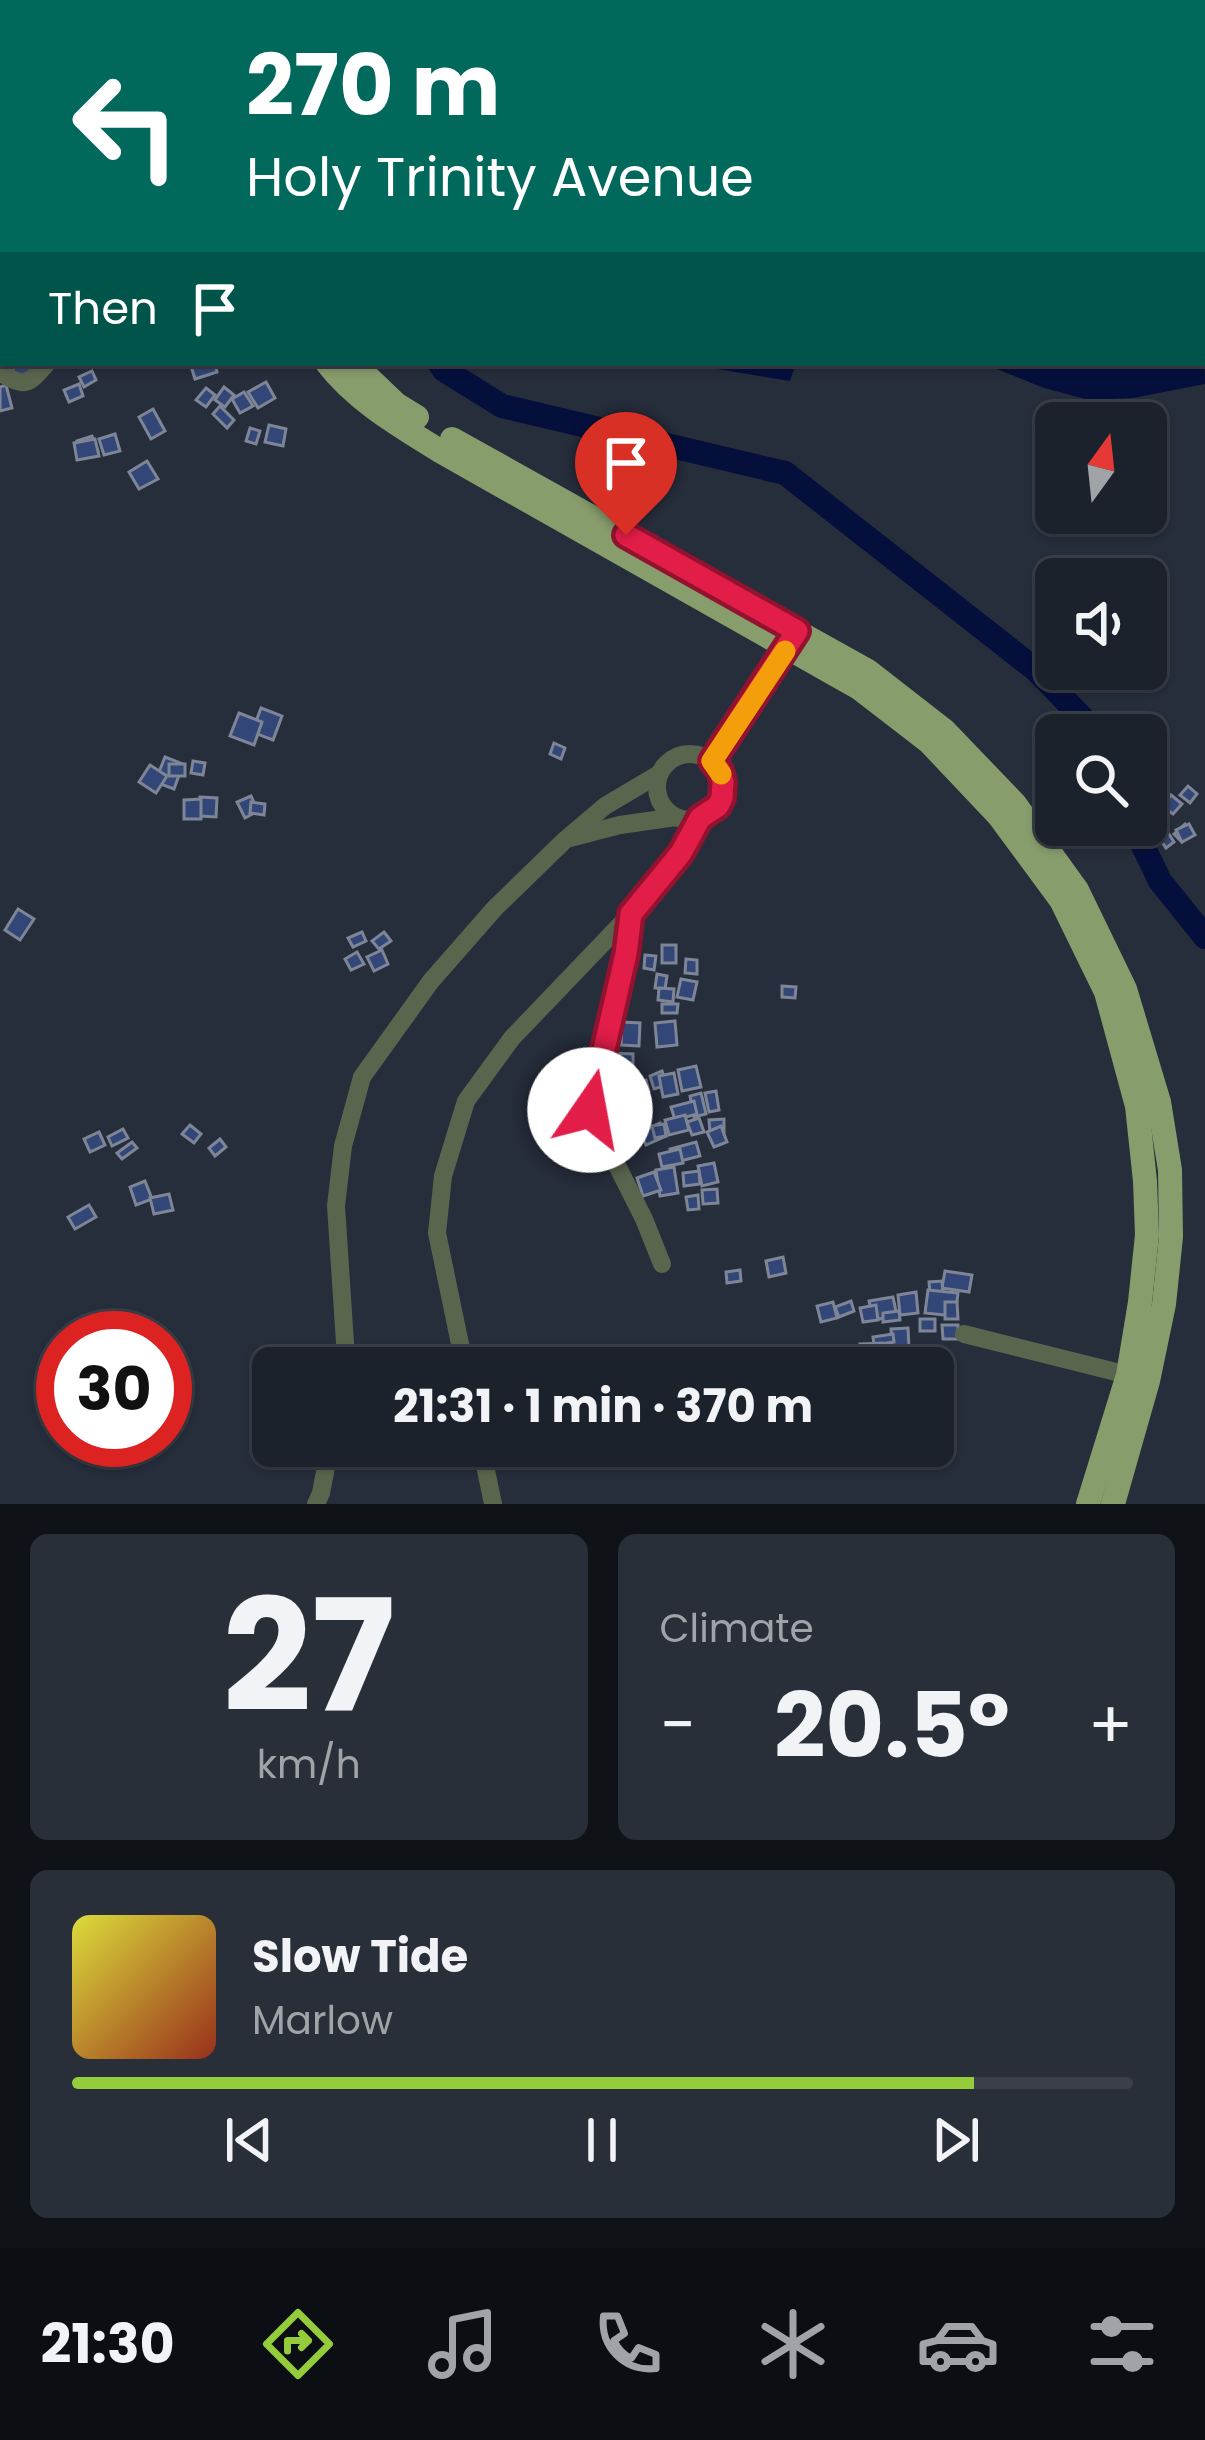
<!DOCTYPE html>
<meta charset="utf-8">
<style>
:root{--surface:#1c222c;--page:#292f38;--text:#f1f3f6;--muted:#a0a4a9;--line:#3a3f48;--accent:#95cc3b}
body{margin:0;font-family:Poppins,sans-serif;background:var(--page);color:var(--text);height:100vh;display:flex;flex-direction:column;font-size:45px;white-space:nowrap}
*{box-sizing:border-box;margin:0}
p{font-size:39px;color:var(--muted)}
.icon{flex:none;width:66px;height:66px;fill:none;stroke:currentColor;stroke-width:2;stroke-linecap:round;stroke-linejoin:round}
.map{position:relative;height:1504px;overflow:hidden}
.drawer{display:flex;flex-direction:column;gap:30px;padding:30px;background:#0f1318;flex:1}
.drawer>*{flex:none}
.guide{position:absolute;left:0px;top:0px;width:1206px;height:366px;box-shadow:0 3px 9px #0004,0 0 0 3px var(--line);background:#00695c;color:#fff;overflow:hidden}
.needle{width:78px;rotate:15deg}
.fabs{position:absolute;left:1035px;top:402px;display:grid;gap:24px}
.fabs a{display:grid;place-items:center;width:132px;height:132px;border-radius:18px;background:var(--surface);box-shadow:0 3px 9px #0004,0 0 0 3px var(--line);font-size:60px}
.speed{position:absolute;left:36px;top:1311px;display:flex;gap:24px;font-size:60px;font-weight:700;text-align:center}
.speed>*{display:grid;place-content:center;width:156px;height:156px;border-radius:50%;background:var(--surface);box-shadow:0 3px 9px #0004,0 0 0 3px var(--line);line-height:1}
.speed .limit{border:18px solid #d22;background:#fff;color:#111}
.pin{position:absolute;display:grid;place-items:center;width:102px;height:102px;color:#fff;margin:-123px -51px;border-radius:50% 50% 50% 0;rotate:-45deg;box-shadow:0 0 12px #0007}
.pin .icon{rotate:45deg}
.me{position:absolute;width:132px;margin:-66px;rotate:12deg;stroke-linejoin:round;filter:drop-shadow(0 0 9px #0008)}
.turn{display:flex;align-items:center;gap:42px;height:252px;padding:0 48px;font-size:54px}
.turn .icon{width:156px;height:156px;stroke-width:2.5}
.turn b{display:block;font-size:84px;line-height:102px}
.then{display:flex;align-items:center;height:114px;padding:0 48px;background:#0003;gap:24px;font-size:45px}
.big{font-size:90px;font-weight:700;line-height:1.1}
.drawer .tile{flex:1;display:flex;flex-direction:column;justify-content:center;gap:18px;min-width:0;padding:0 42px;border-radius:18px;background:var(--page)}
.drawer .dial{align-items:center;gap:0}
.dial b{font-size:156px;line-height:1}
.song{display:flex;align-items:center;gap:36px}
.cover{width:144px;height:144px;border-radius:18px;background:linear-gradient(135deg,hsl(60 70% 55%),hsl(10 70% 35%))}
.played{height:12px;border-radius:6px;background:linear-gradient(90deg,var(--accent) 85%,var(--line) 85%)}
.keys{display:flex;justify-content:space-around;direction:ltr}
.heat{display:flex;justify-content:space-between;align-items:center;font-size:66px;direction:ltr}
.drawer .tiles{flex:1;display:grid;gap:30px;grid-template-columns:1fr 1fr}
.tile:last-child{grid-column:span 2}
.trip{position:absolute;left:252px;top:1347px;width:702px;height:120px;border-radius:18px;background:var(--surface);box-shadow:0 3px 9px #0004,0 0 0 3px var(--line);font-weight:700;line-height:120px;text-align:center}
.menu{display:flex;height:192px;justify-content:space-around;align-items:center;background:#0b0e12;color:var(--muted)}
.menu .icon{width:84px;height:84px}
.menu .selected{color:var(--accent)}
.menu b{font-size:54px;color:var(--text)}
.map>svg:first-child{display:block}
.water{fill:#050f3c}
.lines{fill:none;stroke-linecap:round;stroke-linejoin:round}
.canal{stroke:#050f3c;stroke-width:14}
.river{stroke:#050f3c;stroke-width:24}
.building{fill:#324677;stroke:#7d8596;stroke-width:3}
.minor{stroke:#5a654e;stroke-width:18}
.major{stroke:#879d6c;stroke-width:24}
.route-casing{stroke:#92132f;stroke-width:30}
.route{stroke:#e11d48;stroke-width:21}
.slow{stroke:#f59e0b;stroke-width:21}
</style>
<div class="map">
<svg width="1205" height="1504" viewBox="0 0 1205 1504">
<rect width="100%" height="100%" fill="#262d3b"/>
<g class="water">
<path d="M456,0h191l-5,3h-191z"/>
<path d="M798,0h407v213l-2,1v-211h-403z"/>
<path d="M1203,233l2,151 -72,14 -44,2 -45,-12 -62,-25h221z"/>
<path d="M681,363h115l-6,18z"/>
</g>
<g class="lines">
<path class="canal" d="M779,0l2,3"/>
<g class="river">
<path d="M289,3l1,-3"/>
<path d="M439,363l5,7 58,36 283,67 251,197 63,65"/>
<path d="M1133,825l27,56 45,56"/>
</g>
</g>
<g class="building">
<path d="M11,363h21l3,9 -20,6z"/>
<path d="M190,363h25l2,9 -22,7z"/>
<path d="M92,371l4,9 -12,7 -5,-10z"/>
<path d="M266,382l9,16 -17,10 -10,-16z"/>
<path d="M79,384l4,12 -14,6 -5,-12z"/>
<path d="M6,385l6,23 -12,3v-24z"/>
<path d="M224,387l10,8 -9,12 -10,-7z"/>
<path d="M206,388l9,7 -9,12 -10,-7z"/>
<path d="M244,392l9,14 -13,7 -8,-14z"/>
<path d="M220,406l14,14 -7,8 -14,-14z"/>
<path d="M153,409l12,22 -14,8 -12,-22z"/>
<path d="M269,425l17,4 -3,17 -18,-4z"/>
<path d="M250,428l10,3 -4,13 -10,-3z"/>
<path d="M115,434l5,17 -16,4 -5,-16z"/>
<path d="M92,436l6,15 -15,6 -6,-16z"/>
<path d="M95,439l4,17 -22,4 -3,-17z"/>
<path d="M631,457l14,9 -12,20 -14,-9z"/>
<path d="M147,461l11,18 -19,10 -10,-17z"/>
<path d="M261,708l21,8 -9,24 -21,-8z"/>
<path d="M239,713l23,9 -8,23 -24,-9z"/>
<path d="M554,743l11,5 -4,11 -11,-5z"/>
<path d="M165,757l18,7 -9,25 -19,-7z"/>
<path d="M193,761l12,2 -2,12 -12,-2z"/>
<rect x="169" y="764" width="16" height="12"/>
<path d="M150,765l17,11 -11,17 -17,-11z"/>
<path d="M1188,786l9,8 -7,9 -10,-8z"/>
<path d="M1171,795l11,9 -9,10 -11,-8z"/>
<path d="M251,796l7,15 -13,7 -8,-16z"/>
<path d="M200,797l17,1 -1,19 -17,-1z"/>
<path d="M201,799v20h-17v-19z"/>
<path d="M251,802l14,2 -1,11 -14,-2z"/>
<path d="M1185,824l7,7 -10,11 -8,-8z"/>
<path d="M1189,824l6,11 -13,7 -6,-12z"/>
<path d="M1165,828l9,14 -8,6 -9,-14z"/>
<path d="M18,909l16,10 -14,21 -15,-10z"/>
<path d="M362,932l4,9 -13,6 -5,-9z"/>
<path d="M384,932l7,9 -12,8 -7,-8z"/>
<rect x="662" y="945" width="14" height="18"/>
<path d="M382,950l6,14 -14,7 -7,-14z"/>
<path d="M357,952l7,12 -13,6 -6,-11z"/>
<path d="M645,955l11,1 -2,14 -10,-2z"/>
<path d="M686,959l11,1v14l-12,-1z"/>
<path d="M657,974l10,2 -2,13 -10,-1z"/>
<path d="M681,979l16,3 -4,18 -16,-3z"/>
<path d="M782,986l14,1 -1,11 -13,-1z"/>
<path d="M659,988l15,1 -1,13 -15,-2z"/>
<path d="M662,1004h16l-1,9h-15z"/>
<path d="M675,1021l2,24 -20,2 -2,-24z"/>
<path d="M622,1022l18,1 -1,23 -18,-1z"/>
<path d="M610,1053l23,1v12h-24z"/>
<path d="M696,1066l5,21 -19,4 -4,-21z"/>
<path d="M662,1071l5,14 -13,4 -4,-13z"/>
<path d="M674,1073l4,21 -15,3 -4,-21z"/>
<path d="M646,1080l3,11 -17,5 -4,-11z"/>
<path d="M716,1091l3,19 -10,2 -4,-19z"/>
<path d="M701,1093l5,21 -12,3 -4,-21z"/>
<path d="M694,1101l3,13 -22,6 -4,-13z"/>
<path d="M685,1115l4,15 -20,5 -4,-15z"/>
<path d="M699,1118l5,14 -12,3 -5,-13z"/>
<path d="M724,1119v13l-14,1 -1,-13z"/>
<path d="M660,1123l6,13 -20,9 -6,-13z"/>
<path d="M664,1124l2,12 -11,2 -3,-12z"/>
<path d="M190,1125l11,9 -7,9 -12,-9z"/>
<path d="M721,1126l6,16 -13,5 -7,-15z"/>
<path d="M123,1129l5,9 -16,8 -4,-9z"/>
<path d="M99,1132l6,13 -15,7 -6,-13z"/>
<path d="M220,1139l6,8 -11,9 -6,-8z"/>
<path d="M132,1142l5,6 -15,11 -5,-6z"/>
<path d="M696,1142l4,14 -27,7 -3,-14z"/>
<path d="M680,1149l3,14 -21,4 -3,-13z"/>
<path d="M714,1163l4,19 -16,4 -4,-20z"/>
<path d="M674,1167l4,26 -18,3 -4,-26z"/>
<path d="M699,1171l1,13 -16,2 -1,-13z"/>
<path d="M654,1172l7,18 -18,6 -6,-18z"/>
<path d="M145,1181l7,18 -16,6 -6,-18z"/>
<path d="M717,1189l1,14 -15,1 -1,-14z"/>
<path d="M169,1194l4,16 -19,4 -4,-16z"/>
<path d="M698,1195l1,14 -11,1 -2,-13z"/>
<path d="M89,1205l7,12 -21,12 -7,-12z"/>
<path d="M783,1257l3,16 -17,4 -3,-16z"/>
<path d="M740,1270l1,11 -14,2 -1,-11z"/>
<path d="M945,1271l27,4 -3,17 -27,-4z"/>
<path d="M942,1281l1,13h-13l-1,-12z"/>
<path d="M928,1290l30,3 -3,23 -30,-3z"/>
<path d="M916,1292l2,21 -18,2 -2,-20z"/>
<path d="M893,1297l4,19 -24,4 -4,-19z"/>
<path d="M851,1301l3,10 -15,6 -4,-10z"/>
<path d="M833,1302l4,16 -16,4 -4,-16z"/>
<path d="M945,1302h12l1,17h-13z"/>
<path d="M876,1305l2,15 -15,2 -3,-14z"/>
<path d="M899,1311l1,9 -17,2v-9z"/>
<rect x="920" y="1319" width="15" height="12"/>
<path d="M942,1325h16v14h-15z"/>
<path d="M908,1328l2,40h-17l-2,-39z"/>
<path d="M893,1334l1,8 -20,3 -1,-8z"/>
<path d="M883,1343l2,25h-24l-1,-24z"/>
<path d="M862,1359l2,9h-20l-1,-4z"/>
<path d="M929,1360l24,2 -2,22 -18,-2v-14h-4z"/>
</g>
<g class="lines">
<g class="minor">
<path d="M366,0v3"/>
<path d="M0,372c25,17 29,12 47,-9"/>
<circle cx="690" cy="787" r="33"/>
<path d="M712,761l80,-121"/>
<path d="M570,838l50,-13 56,-8"/>
<path d="M631,914l-5,40 -37,156 55,109 18,45"/>
<path d="M964,1334l164,41"/>
<path d="M345,1368l1,-10 -10,-152 7,-60 19,-69 69,-96 64,-73 70,-68 40,-34 54,-32"/>
<path d="M465,1368l-28,-135 6,-57 23,-75 46,-63 137,-143 32,-42 19,-35"/>
<path d="M481,1446l12,58"/>
<path d="M316,1504l5,-11 9,-47"/>
</g>
<g class="major">
<path d="M678,3l4,-3"/>
<path d="M0,261h3"/>
<path d="M327,363c29,38 73,63 113,88l419,237 70,54 70,74 62,84 45,92 31,114 8,75 2,54 -7,67 -12,73 -40,129"/>
<path d="M353,363l43,41 21,13"/>
<path d="M452,439l416,232 77,60 70,73 62,86 48,99 34,113 11,68 1,67 -7,67 -16,77 -35,123"/>
</g>
</g>
<g class="lines">
<g class="route-casing">
<path id="route" d="M590,1110l36,-156 5,-40 50,-61 19,-35 18,-12 4,-8 1,-16 -3,-11 -8,-10 85,-130 -171,-96"/>
</g>
<use href="#route" class="route"/>
<path class="slow" d="M721,774l-9,-13 73,-110"/>
</g>
</svg>
<div class="fabs">
<a><svg class="needle" viewBox="-14 -14 28 28"><path d="M0-13l5 13h-10z" fill="#e53935"/><path d="M0 13l5-13h-10z" fill="#a0a4a9"/></svg></a>
<a><svg class="icon" aria-label="sound" viewBox="0 0 24 24"><path d="M4 9h4l5-4v14l-5-4H4zM17 9q2 3 0 6"/></svg></a>
<a><svg class="icon" aria-label="search" viewBox="0 0 24 24"><circle cx="10" cy="10" r="6"/><path d="M15 15l6 6"/></svg></a>
</div>
<div class="speed"><div class="limit">30</div></div>
<div class="pin" style="left:626px;top:535px;background:#d93025"><svg class="icon" aria-label="arrive" viewBox="0 0 24 24"><path d="M6 21V4h12l-3 4 3 4H6"/></svg></div>
<svg class="me" style="left:590px;top:1110px" viewBox="-20 -20 40 40"><circle r="19" fill="#fff"/><path d="M0-13L10 11 0 6-10 11z" fill="#e11d48"/></svg>
<div class="trip">21:31 · 1 min · 370 m</div>
<div class="guide">
<div class="turn"><svg class="icon" aria-label="left" viewBox="0 0 24 24"><path d="M17 20v-9H6M10 6l-5 5 5 5"/></svg><div><b>270 m</b>Holy Trinity Avenue</div></div>
<div class="then">Then<svg class="icon" aria-label="arrive" viewBox="0 0 24 24"><path d="M6 21V4h12l-3 4 3 4H6"/></svg></div>
</div>
</div>
<section class="drawer">
<div class="tiles">
<div class="tile dial"><b>27</b><p>km/h</p></div>
<div class="tile"><p>Climate</p>
<div class="heat"><a>−</a><b class="big">20.5°</b><a>+</a></div>
</div>
<div class="tile">
<div class="song"><i class="cover"></i><div><b>Slow Tide</b><p>Marlow</p></div></div>
<div class="played"></div>
<div class="keys"><svg class="icon" aria-label="previous" viewBox="0 0 24 24"><path d="M18 5L8 12l10 7zM5 5v14"/></svg><svg class="icon" aria-label="pause" viewBox="0 0 24 24"><path d="M8 5v14M16 5v14"/></svg><svg class="icon" aria-label="next" viewBox="0 0 24 24"><path d="M6 5l10 7-10 7zM19 5v14"/></svg></div>
</div>
</div>
</section>
<nav class="menu">
<b>21:30</b>
<svg class="icon selected" aria-label="directions" viewBox="0 0 24 24"><path d="M12 3l9 9-9 9-9-9zM9 14v-3h6M13 9l2 2-2 2"/></svg>
<svg class="icon" aria-label="music" viewBox="0 0 24 24"><path d="M9 18V5l10-2v13"/><circle cx="6" cy="18" r="3"/><circle cx="16" cy="16" r="3"/></svg>
<svg class="icon" aria-label="phone" viewBox="0 0 24 24"><path d="M5 4h4l2 5-3 2q2 4 5 5l2-3 5 2v4C11 20 4 13 5 4z"/></svg>
<svg class="icon" aria-label="climate" viewBox="0 0 24 24"><path d="M12 3v18M4 7l16 10M4 17L20 7"/></svg>
<svg class="icon" aria-label="car" viewBox="0 0 24 24"><path d="M5 17H2v-5l4-1 3-4h7l3 4 3 1v5h-3M9 17h6M6 11h13"/><circle cx="7" cy="17" r="2"/><circle cx="17" cy="17" r="2"/></svg>
<svg class="icon" aria-label="filters" viewBox="0 0 24 24"><path d="M4 7h16M4 17h16"/><circle cx="9" cy="7" r="2"/><circle cx="15" cy="17" r="2"/></svg>
</nav>
